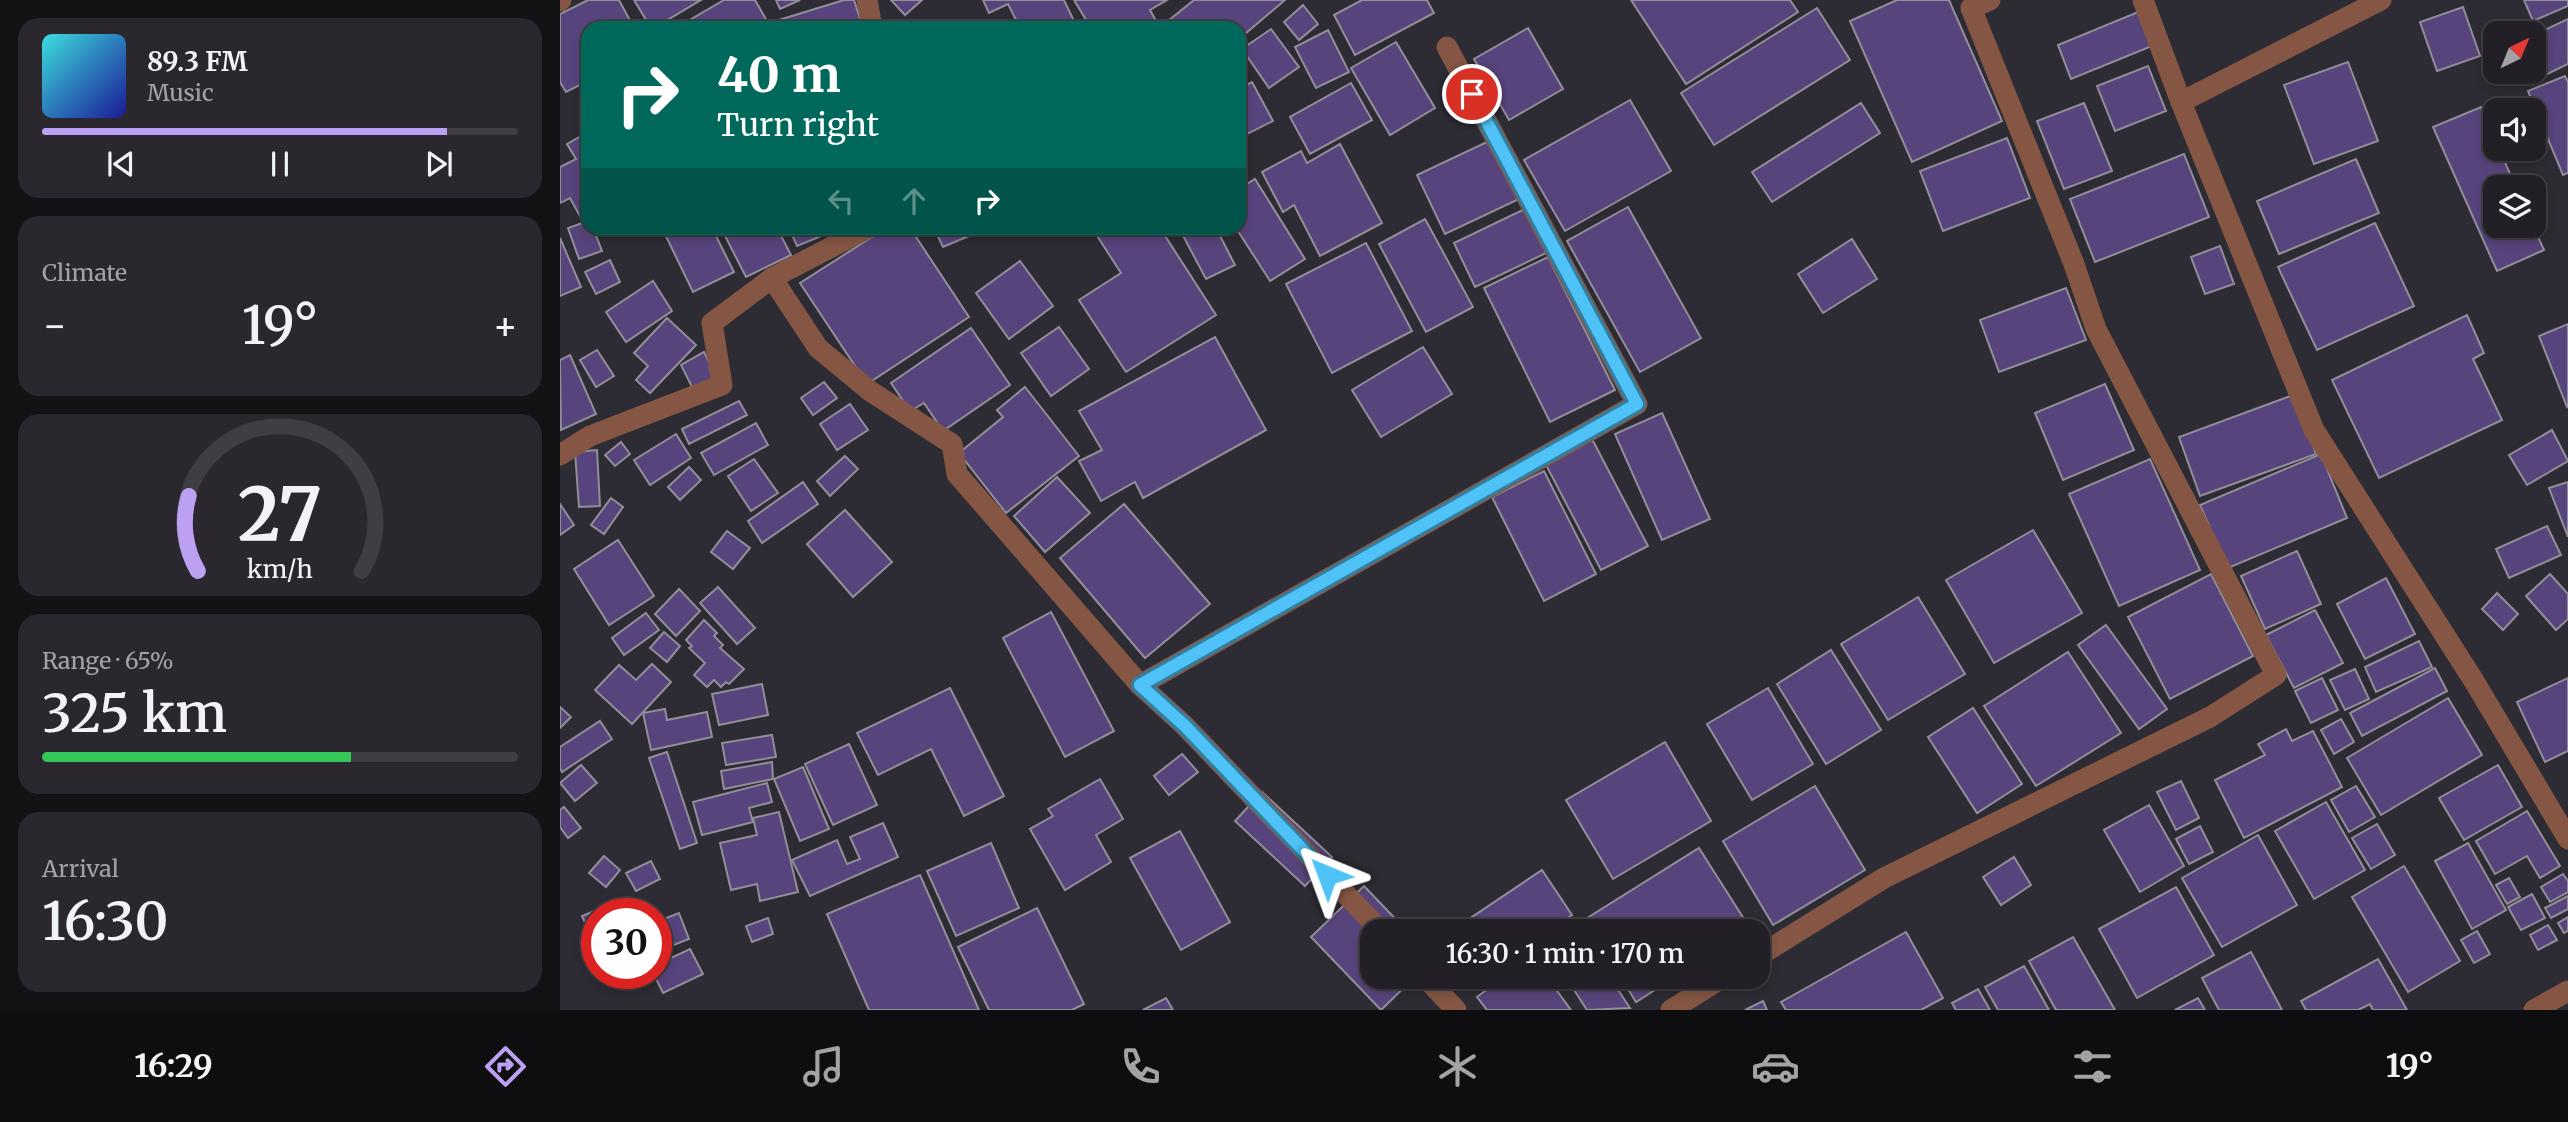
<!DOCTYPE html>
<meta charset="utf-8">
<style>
:root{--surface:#222026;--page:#2a282e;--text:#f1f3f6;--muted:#a2a3a7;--line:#3f3e43;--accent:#bca0f2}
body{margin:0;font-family:Merriweather,serif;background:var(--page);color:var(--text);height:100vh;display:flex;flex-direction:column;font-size:26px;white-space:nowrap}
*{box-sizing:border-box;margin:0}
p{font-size:23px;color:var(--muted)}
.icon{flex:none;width:38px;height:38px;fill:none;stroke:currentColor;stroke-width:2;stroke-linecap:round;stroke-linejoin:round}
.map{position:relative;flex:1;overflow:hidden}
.sheet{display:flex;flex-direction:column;gap:18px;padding:18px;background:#131215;width:560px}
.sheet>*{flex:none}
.top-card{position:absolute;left:21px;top:21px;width:665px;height:214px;border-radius:21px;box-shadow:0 4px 10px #0003,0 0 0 2px var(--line);background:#00695c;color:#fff;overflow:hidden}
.needle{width:46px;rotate:43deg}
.buttons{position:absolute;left:1923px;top:21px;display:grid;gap:14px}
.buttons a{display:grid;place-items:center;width:63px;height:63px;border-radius:14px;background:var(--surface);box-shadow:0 4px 10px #0003,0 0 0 2px var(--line);font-size:35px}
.speed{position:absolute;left:21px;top:898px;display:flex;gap:14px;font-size:35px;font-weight:700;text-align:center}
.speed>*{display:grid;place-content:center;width:91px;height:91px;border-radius:50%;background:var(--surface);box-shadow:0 4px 10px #0003,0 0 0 2px var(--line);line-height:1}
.speed .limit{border:10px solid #d22;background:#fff;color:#111}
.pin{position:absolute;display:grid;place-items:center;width:60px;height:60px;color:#fff;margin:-30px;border:4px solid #fff;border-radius:50%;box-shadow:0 2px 7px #0007}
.me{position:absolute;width:77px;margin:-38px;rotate:316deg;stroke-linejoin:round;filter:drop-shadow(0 0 5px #0008)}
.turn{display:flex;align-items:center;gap:24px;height:147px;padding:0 21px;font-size:32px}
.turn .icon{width:91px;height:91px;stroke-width:2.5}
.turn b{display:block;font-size:49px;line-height:60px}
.lanes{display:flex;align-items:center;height:66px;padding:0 21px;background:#0003;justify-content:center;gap:35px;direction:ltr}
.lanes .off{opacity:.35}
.big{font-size:52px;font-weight:600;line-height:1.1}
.sheet .widget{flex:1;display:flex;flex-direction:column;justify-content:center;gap:10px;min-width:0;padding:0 24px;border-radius:21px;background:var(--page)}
.sheet .dial{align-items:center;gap:0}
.dial svg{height:182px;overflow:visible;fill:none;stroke:var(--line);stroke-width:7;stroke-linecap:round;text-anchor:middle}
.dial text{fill:var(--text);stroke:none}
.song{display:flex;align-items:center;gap:21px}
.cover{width:84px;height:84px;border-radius:10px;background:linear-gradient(135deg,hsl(180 70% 55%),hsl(240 70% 35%))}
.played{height:7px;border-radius:4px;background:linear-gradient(90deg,var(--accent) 85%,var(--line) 85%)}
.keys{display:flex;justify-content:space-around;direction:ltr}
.heat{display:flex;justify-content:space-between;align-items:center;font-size:38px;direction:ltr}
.charge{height:10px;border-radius:5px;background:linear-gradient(90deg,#34c759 65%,var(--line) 0)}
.trip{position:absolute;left:800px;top:919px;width:410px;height:70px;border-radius:21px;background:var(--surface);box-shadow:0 4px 10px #0003,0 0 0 2px var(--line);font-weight:600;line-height:70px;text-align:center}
.dock{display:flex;height:112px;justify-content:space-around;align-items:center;background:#0e0d0f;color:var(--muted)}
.dock .icon{width:49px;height:49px}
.dock .on{color:var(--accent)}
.dock b{font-size:32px;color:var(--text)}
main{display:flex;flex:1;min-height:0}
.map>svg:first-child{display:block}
.building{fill:#58447c;stroke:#918e98;stroke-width:2}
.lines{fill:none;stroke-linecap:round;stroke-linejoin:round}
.minor{stroke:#845643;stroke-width:21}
.route-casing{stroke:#337fa1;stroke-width:18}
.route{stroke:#4fc3f7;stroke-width:12}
</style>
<main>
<section class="sheet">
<div class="widget">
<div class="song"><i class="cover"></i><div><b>89.3 FM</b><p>Music</p></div></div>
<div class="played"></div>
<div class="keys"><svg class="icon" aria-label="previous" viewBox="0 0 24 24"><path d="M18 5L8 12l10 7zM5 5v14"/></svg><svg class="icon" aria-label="pause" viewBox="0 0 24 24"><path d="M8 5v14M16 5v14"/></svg><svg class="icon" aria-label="next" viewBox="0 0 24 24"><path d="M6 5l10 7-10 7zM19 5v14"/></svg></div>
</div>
<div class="widget"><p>Climate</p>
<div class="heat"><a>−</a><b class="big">19°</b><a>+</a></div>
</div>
<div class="widget dial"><svg viewBox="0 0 100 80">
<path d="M14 69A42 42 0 1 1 86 69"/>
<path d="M14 69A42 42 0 0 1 10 36" stroke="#bca0f2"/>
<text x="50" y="56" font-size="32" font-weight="700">27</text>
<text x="50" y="72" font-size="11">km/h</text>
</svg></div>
<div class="widget"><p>Range · 65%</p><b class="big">325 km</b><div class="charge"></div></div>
<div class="widget"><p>Arrival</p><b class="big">16:30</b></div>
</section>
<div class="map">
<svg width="2008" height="1010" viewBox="0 0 2008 1010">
<rect width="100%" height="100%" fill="#2d2b33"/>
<g class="building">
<path d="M28,0h31l15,28h-46v53l-22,11 -6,-10v-68z"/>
<path d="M74,0h67l-47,28h-3z"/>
<path d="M164,0h31l16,28h-95z"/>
<path d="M216,0h24l-20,9z"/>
<path d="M284,0h10l9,28h-81l-3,-8z"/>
<path d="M331,0h31l-17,15z"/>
<path d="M423,0h81l10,21 -14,7h-40l-12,-24 -19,9z"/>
<path d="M514,0h93l-17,10 10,18h-69z"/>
<path d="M634,0h91l-46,39v-11h-65l-6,-7z"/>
<path d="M802,0h65l7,13 -79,42 -21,-40z"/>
<path d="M1071,0h159l8,12 -112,72z"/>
<path d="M1337,0h52l53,121 -90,41 -62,-141z"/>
<path d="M1964,0h44v6l-35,15z"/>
<path d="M743,5l15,19 -19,16 -15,-18z"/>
<path d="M1903,7l17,49 -43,15 -17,-49z"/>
<path d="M1257,8l33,52 -136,85 -33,-52z"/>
<path d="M1578,12l14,34 -81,33 -13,-34z"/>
<path d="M2008,19v45l-33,16 -4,-8h3v-37z"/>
<path d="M968,28l35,61 -54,31 -35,-61z"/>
<path d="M711,29l28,38 -30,21 -27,-39z"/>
<path d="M768,30l21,42 -33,16 -21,-41z"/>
<path d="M836,42l39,66 -45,27 -39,-67z"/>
<path d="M1788,62l30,79 -64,23 -30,-79z"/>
<path d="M1588,66l18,45 -51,20 -18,-45z"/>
<path d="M2005,76l3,6v91l-5,2 -35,-84z"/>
<path d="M692,82l21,39 -34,17v-49z"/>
<path d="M791,83l21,37 -62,34 -20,-37z"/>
<path d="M1070,100l41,71 -106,60 -41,-71z"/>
<path d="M1301,103l19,30 -108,69 -20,-30z"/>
<path d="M1524,103l28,68 -48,18 -27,-68z"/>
<path d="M1921,107l15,34v8h3l17,38h-20v39h37l11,24 -47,21 -64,-144z"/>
<path d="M28,132v85l-6,3 -12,-22 -10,5v-36l16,-8 -9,-15z"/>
<path d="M1447,138l23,60 -87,33 -23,-60z"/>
<path d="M931,140l28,59 -74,35 -28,-59z"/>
<path d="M780,144l42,79 -62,33 -26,-51 -11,7 -21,-40 39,-21 6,12z"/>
<path d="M1624,154l25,63 -114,45 -25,-63z"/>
<path d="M1796,159l23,54 -100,41 -22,-53z"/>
<path d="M695,179l50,80 -35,22 -34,-53h3v-39z"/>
<path d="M1068,207l73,131 -61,34 -73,-131z"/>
<path d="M967,208l21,44 -73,35 -21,-44z"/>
<path d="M865,219l48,88 -47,25 -47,-88z"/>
<path d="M28,221v7h5l9,23 -23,8 -11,-31z"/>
<path d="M1815,223l39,83 -97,44 -39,-83z"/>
<path d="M102,228h50l22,44 -41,20z"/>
<path d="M161,228h56l14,27 -45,22z"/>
<path d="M229,228h52l-44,18z"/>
<path d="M326,228h24l59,89 -102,67 -67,-101z"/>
<path d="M374,228h54l-45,19z"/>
<path d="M532,228h68l56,87 -90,57 -47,-72 42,-27z"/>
<path d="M619,228h37l19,37 -29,14z"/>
<path d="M0,238l21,49 -21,9z"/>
<path d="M1292,239l25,40 -54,34 -25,-39z"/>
<path d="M806,243l46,88 -80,42 -46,-89z"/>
<path d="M1660,246l14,38 -29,10 -14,-37z"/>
<path d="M988,257l67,133 -65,32 -66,-134z"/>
<path d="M50,260l10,22 -24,12 -11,-22z"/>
<path d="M460,261l33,45 -44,33 -33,-46z"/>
<path d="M93,281l19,30 -46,31 -20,-30z"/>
<path d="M1506,288l20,52 -87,32 -19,-52z"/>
<path d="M1907,315l17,38 -11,6 29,61 -123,58 -47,-98z"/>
<path d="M107,318l29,27 -46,48 -14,-13 12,-14 -14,-13z"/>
<path d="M2008,324v82l-1,1 -28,-71z"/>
<path d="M499,327l30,42 -38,27 -30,-43z"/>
<path d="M411,328l39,57 -67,46 -19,-28 -14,8 -19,-28z"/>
<path d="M655,337l51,93 -123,68 -8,-16 -34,19 -22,-40 23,-11 -23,-39z"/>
<path d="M863,347l29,47 -71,43 -29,-47z"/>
<path d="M37,350l17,26 -18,11 -16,-27z"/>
<path d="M144,352l14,27 -24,12 -13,-26z"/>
<path d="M10,355l26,59 -35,16 -1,-70z"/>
<path d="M264,382l13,16 -24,17 -12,-17z"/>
<path d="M1545,384l29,66 -71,30 -28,-67z"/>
<path d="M465,387l54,69 -73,57 -47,-60 44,-36 -6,-7z"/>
<path d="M1733,395l23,59 -116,42 -21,-59z"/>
<path d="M179,401l8,14 -58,29 -7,-15z"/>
<path d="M290,404l18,26 -31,20 -17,-26z"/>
<path d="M1102,413l48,106 -48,21 -47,-106z"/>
<path d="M196,423l12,22 -54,30 -13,-22z"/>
<path d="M1992,430l16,31 -41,24 -18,-30z"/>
<path d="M116,434l15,24 -41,27 -16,-25z"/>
<path d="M1032,439l56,107 -47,24 -56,-107z"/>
<path d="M61,442l9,12 -15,12 -10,-11z"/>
<path d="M37,450l3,56 -21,1 -4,-55z"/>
<path d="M1761,454l26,64 -119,50 -28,-63z"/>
<path d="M285,456l13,13 -28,27 -13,-15z"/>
<path d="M194,459l24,34 -27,18 -23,-35z"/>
<path d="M1590,459l50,111 -81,36 -50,-112z"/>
<path d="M129,467l12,13 -21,20 -12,-13z"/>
<path d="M984,471l52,103 -52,27 -52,-104z"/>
<path d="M497,477l33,36 -45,39 -31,-36z"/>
<path d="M243,482l15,22 -56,39 -14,-22z"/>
<path d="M2008,482v55l-19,-49z"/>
<path d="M51,498l12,9 -19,27 -13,-9z"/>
<path d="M0,504l14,21 -14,10z"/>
<path d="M564,504l86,100 -65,54 -85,-100z"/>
<path d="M285,510l47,52 -39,35 -46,-53z"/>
<path d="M1987,526l14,29 -52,23 -13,-29z"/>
<path d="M1473,530l49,83 -88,50 -48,-83z"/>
<path d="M167,531l23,17 -17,21 -22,-17z"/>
<path d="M58,540l36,56 -45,29 -35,-56z"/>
<path d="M1737,551l24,53 -56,25 -24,-53z"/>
<path d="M1651,574l42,82 -83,43 -42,-82z"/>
<path d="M1990,574l18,20v25l-12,11 -30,-34z"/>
<path d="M1826,578l29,56 -50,25 -28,-55z"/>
<path d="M158,587l37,41 -18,16 -37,-41z"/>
<path d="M119,589l21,22 -24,25 -21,-22z"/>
<path d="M1937,593l21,21 -15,16 -21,-21z"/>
<path d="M1358,597l47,77 -77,46 -47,-76z"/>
<path d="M1755,610l28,53 -49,25 -28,-53z"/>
<path d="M491,612l63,119 -49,26 -62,-119z"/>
<path d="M86,613l13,17 -35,25 -12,-17z"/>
<path d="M144,620l13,13 -3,3 9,9 -3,3 24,21 -15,15 -3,-2 -5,5 -7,-7 -7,7 -13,-12 11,-12 -16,-15 3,-2 -6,-6z"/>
<path d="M1546,625l61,84 -28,20 -61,-84z"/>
<path d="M104,632l16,14 -13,16 -17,-14z"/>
<path d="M1859,641l13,26 -56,25 -11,-25z"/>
<path d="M1271,650l50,80 -55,34 -49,-80z"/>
<path d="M1508,652l53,81 -85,53 -52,-80z"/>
<path d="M92,664l19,18 -39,42 -37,-34 24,-25 17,15z"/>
<path d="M1875,668l12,23 -85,45 -12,-23z"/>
<path d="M1795,669l14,30 -24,11 -15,-30z"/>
<path d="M1762,678l16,32 -27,13 -16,-32z"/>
<path d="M2008,678v73l-23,11 -28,-60z"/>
<path d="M202,684l6,31 -49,10 -7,-31z"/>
<path d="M390,688l54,108 -40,20 -33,-67 -53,26 -21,-42z"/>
<path d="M1208,688l45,76 -61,36 -45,-76z"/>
<path d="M1888,698l34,57 -101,60 -34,-57z"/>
<path d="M0,707l11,10 -11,11z"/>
<path d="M1413,708l49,76 -45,29 -49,-76z"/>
<path d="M105,709l2,11 40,-8 5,25 -61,13 -8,-37z"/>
<path d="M1781,719l13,23 -20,12 -13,-24z"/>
<path d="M40,721l12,18 -50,33 -2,-4v-21z"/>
<path d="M1726,729l6,12 21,-10 29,56 -98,51 -29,-58 50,-25 -7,-11z"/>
<path d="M212,735l4,22 -50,8 -4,-22z"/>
<path d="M1105,742l46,79 -98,58 -47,-79z"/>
<path d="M289,744l28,61 -44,20 -28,-61z"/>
<path d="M107,752l30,91 -17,6 -31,-91z"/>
<path d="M622,754l16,18 -29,23 -15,-19z"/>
<path d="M212,762l1,17 -49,10 -3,-18z"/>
<path d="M21,765l16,18 -22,18 -15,-18z"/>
<path d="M1938,765l24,42 -58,33 -25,-42z"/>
<path d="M243,767l26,62 -29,12 -26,-62z"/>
<path d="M540,779l23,40 -27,16 15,27 -46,28 -35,-61 23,-13 -5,-7z"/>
<path d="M1621,781l18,37 -23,12 -19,-38z"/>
<path d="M207,783l5,19 -23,6 4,14 -51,13 -9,-33z"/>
<path d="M1255,786l50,84 -92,55 -50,-84z"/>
<path d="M1796,786l19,31 -26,15 -18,-32z"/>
<path d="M702,792l70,65 -27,29 -70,-65z"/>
<path d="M1766,802l39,68 -51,29 -39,-68z"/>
<path d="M1589,805l35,61 -44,26 -36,-62z"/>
<path d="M4,807l17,21 -13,10 -8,-11v-17z"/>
<path d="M1967,811l33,55 -20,12 -13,-22 -32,18 -19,-33z"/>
<path d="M219,812l19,80 -38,9 -3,-17 -26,6 -11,-47 37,-8 -4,-17z"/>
<path d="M323,823l15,34 -88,39 -18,-36 45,-20 10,24 13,-5 -10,-22z"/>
<path d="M1817,824l18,31 -24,14 -19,-31z"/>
<path d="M1640,826l13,26 -24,12 -13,-25z"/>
<path d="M620,831l50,91 -49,28 -51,-92z"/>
<path d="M1698,835l39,70 -75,42 -40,-69z"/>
<path d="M431,843l28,65 -63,28 -29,-65z"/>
<path d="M1908,843l38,67 -34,19 -37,-68z"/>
<path d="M1139,848l52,82 -160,1 -7,-11z"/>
<path d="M44,856l16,14 -14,17 -17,-14z"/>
<path d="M1454,857l17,28 -30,20 -18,-28z"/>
<path d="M91,861l9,18 -24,12 -10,-18z"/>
<path d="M1844,866l56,95 -52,31 -56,-95z"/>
<path d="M982,870l30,45 -24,16h-97z"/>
<path d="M2003,874l5,7v11l-18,10 -9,-15z"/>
<path d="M360,875l59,135h-110l-42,-96z"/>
<path d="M1949,878l11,19 -13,7 -11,-19z"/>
<path d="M804,886l43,45h-35v45h44l-35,34 -70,-73z"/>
<path d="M1616,887l38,68 -77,43 -38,-69z"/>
<path d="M1972,894l13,24 -24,12 -13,-23z"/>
<path d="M2008,896v13l-17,9 -6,-10z"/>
<path d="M68,897l7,16 -38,1v15l-8,3 -7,-16z"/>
<path d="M477,908l47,96 -12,6h-83l-31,-63z"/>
<path d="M119,913l10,26 -33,13v-30z"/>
<path d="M2008,917v14l-4,2 -6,-10z"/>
<path d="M208,918l5,16 -21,8 -6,-16z"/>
<path d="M1988,925l9,15 -19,10 -8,-15z"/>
<path d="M1917,931l13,23 -16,9 -13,-23z"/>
<path d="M1346,932l37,66 -22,12h-135l-5,-8z"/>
<path d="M1513,937l42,73h-59l-27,-49z"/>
<path d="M130,949l13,25 -40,19 -10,-20h3v-8z"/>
<path d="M1691,952l31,58h-63l-17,-32z"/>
<path d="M1818,959l29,51h-34l-3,-6 -12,6h-52l-5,-9z"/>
<path d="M1464,966l25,44h-51l-13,-23z"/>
<path d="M945,976h41l25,34h-84l-10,-13z"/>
<path d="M1005,976h44l21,32 -43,2z"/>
<path d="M1060,976h57l-41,26z"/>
<path d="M1418,989l12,21h-34l-4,-7z"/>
<path d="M606,998l7,12h-30z"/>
<path d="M1638,998l7,12h-30z"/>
<path d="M1203,1001l4,9h-22z"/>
</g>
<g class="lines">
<g class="minor">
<path d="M307,0l5,28"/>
<path d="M1583,0l38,102"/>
<path d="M1821,0l-200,102 133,328 160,251 94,158"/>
<path d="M0,1l1,-1"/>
<path d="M212,278l46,70 52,43 82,53 5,30 183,211 45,41 196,205"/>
<path d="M0,455l30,-19 132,-51 -10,-62 60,-45 96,-50"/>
<path d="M580,685l497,-281 -190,-357"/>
<path d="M1197,957l127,-79 326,-161 66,-42 -180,-346 -22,-65 -103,-256 19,-8"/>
<path d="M864,976l32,34"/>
<path d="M1111,1010l54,-34"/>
<path d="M1974,1010l34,-19"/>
</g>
</g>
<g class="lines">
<g class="route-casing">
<path id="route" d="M767,875l-142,-149 -45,-41 497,-281 -165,-310"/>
</g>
<use href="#route" class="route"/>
</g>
</svg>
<div class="buttons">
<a><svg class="needle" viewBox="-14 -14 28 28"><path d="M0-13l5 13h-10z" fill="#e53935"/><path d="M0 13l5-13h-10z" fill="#a2a3a7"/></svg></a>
<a><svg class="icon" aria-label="sound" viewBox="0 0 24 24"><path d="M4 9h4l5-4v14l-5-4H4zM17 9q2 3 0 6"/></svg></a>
<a><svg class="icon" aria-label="layers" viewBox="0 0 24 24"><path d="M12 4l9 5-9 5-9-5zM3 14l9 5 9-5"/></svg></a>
</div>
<div class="speed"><div class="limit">30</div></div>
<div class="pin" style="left:912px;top:94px;background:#d93025"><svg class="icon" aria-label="arrive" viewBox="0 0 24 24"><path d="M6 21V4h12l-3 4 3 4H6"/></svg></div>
<svg class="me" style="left:767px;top:875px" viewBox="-20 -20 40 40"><path d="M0-17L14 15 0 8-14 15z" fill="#4fc3f7" stroke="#fff" stroke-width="4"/></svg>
<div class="trip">16:30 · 1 min · 170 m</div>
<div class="top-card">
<div class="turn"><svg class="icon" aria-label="right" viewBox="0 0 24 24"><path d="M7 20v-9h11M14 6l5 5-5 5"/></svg><div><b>40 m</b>Turn right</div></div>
<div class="lanes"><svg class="icon off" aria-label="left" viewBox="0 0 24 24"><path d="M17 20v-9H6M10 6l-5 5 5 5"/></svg><svg class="icon off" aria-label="ahead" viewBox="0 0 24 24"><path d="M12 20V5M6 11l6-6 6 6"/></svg><svg class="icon" aria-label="right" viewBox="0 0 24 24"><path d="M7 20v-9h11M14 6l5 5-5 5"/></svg></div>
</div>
</div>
</main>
<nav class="dock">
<b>16:29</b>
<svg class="icon on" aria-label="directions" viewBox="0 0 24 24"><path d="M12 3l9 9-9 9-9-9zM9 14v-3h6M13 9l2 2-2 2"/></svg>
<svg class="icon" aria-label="music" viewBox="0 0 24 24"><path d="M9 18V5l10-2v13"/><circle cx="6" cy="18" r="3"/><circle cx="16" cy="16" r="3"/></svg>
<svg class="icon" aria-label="phone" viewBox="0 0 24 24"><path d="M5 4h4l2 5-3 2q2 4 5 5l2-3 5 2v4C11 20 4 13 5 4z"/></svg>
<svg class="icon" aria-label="climate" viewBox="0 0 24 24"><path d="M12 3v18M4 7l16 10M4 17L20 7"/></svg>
<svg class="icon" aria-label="car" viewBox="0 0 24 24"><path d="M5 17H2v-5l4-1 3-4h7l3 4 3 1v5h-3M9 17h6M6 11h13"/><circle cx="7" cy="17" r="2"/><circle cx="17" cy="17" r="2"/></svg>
<svg class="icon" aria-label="filters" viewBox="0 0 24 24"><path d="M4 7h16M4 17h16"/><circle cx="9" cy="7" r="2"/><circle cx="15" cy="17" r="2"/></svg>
<b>19°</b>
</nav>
